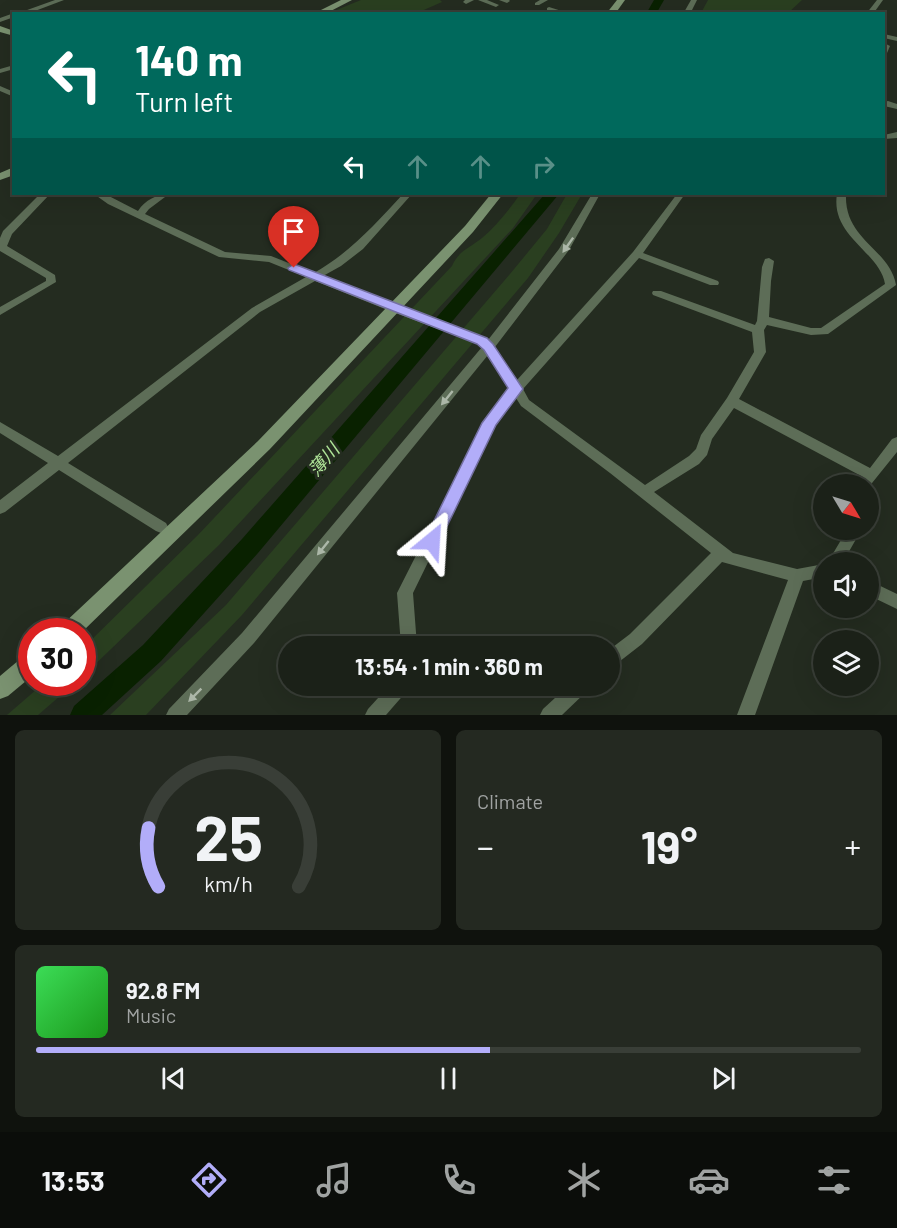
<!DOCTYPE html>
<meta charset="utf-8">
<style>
:root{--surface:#1b2118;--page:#242921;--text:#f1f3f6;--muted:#a0a3a2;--line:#393e37;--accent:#b2adf9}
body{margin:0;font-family:Barlow,"Noto Sans JP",sans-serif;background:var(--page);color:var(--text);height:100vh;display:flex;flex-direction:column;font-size:22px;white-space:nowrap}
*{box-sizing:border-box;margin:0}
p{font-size:20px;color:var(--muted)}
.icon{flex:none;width:33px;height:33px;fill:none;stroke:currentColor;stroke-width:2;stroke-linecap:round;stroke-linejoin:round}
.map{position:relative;height:715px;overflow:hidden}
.side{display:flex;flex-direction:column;gap:15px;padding:15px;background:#0f120d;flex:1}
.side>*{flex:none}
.guide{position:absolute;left:12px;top:12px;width:873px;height:183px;border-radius:0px;box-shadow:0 6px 24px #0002,0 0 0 2px var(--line);background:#00695c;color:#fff;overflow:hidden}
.needle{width:39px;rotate:128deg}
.controls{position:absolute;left:813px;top:474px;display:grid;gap:12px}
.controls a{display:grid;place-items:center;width:66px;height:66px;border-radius:50%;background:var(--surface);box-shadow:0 6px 24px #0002,0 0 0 2px var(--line);font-size:30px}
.speed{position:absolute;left:18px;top:618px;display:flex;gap:12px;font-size:30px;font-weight:700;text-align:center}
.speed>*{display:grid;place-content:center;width:78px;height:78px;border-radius:50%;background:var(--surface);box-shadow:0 6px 24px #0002,0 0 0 2px var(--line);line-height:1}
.speed .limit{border:9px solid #d22;background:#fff;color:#111}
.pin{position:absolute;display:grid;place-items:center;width:51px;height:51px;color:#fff;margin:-62px -26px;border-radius:50% 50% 50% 0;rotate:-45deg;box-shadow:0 0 6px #0007}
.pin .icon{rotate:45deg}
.me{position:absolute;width:66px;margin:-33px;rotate:27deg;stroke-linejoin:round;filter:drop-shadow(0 0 4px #0008)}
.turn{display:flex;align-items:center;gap:21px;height:126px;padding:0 24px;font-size:27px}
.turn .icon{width:78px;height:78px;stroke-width:2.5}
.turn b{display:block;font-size:42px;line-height:51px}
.lanes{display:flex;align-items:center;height:57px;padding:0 24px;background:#0003;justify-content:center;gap:30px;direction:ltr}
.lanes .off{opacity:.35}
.big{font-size:45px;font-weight:700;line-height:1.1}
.side .tile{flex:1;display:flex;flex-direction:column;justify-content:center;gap:9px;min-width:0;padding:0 21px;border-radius:9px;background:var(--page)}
.side .dial{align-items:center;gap:0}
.dial svg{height:156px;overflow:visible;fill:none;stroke:var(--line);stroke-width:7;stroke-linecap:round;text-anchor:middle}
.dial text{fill:var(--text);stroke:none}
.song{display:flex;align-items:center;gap:18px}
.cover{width:72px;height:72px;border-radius:9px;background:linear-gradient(135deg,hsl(130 70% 55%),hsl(120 70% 35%))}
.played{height:6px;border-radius:3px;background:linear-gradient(90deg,var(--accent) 55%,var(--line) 55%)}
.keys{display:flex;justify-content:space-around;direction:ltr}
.heat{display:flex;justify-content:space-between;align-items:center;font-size:33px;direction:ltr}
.side .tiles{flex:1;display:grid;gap:15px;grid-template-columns:1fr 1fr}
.tile:last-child{grid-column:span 2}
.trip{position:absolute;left:278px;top:636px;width:342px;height:60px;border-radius:30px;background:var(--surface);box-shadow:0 6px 24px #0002,0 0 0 2px var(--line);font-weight:700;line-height:60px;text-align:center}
.tabs{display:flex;height:96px;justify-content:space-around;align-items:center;background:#0b0d0a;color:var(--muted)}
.tabs .icon{width:42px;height:42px}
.tabs .selected{color:var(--accent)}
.tabs b{font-size:27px;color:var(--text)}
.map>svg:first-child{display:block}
.green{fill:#2a3f20}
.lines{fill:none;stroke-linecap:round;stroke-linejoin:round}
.river{fill:#092100;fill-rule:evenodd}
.street{fill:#5d6d57;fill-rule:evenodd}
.secondary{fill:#7a9270;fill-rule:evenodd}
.oneway{fill:#acb7a8}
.route{fill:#b2adf9;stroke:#7470a2;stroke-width:1.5}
.labels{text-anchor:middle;stroke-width:6;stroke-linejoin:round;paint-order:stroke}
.water-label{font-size:18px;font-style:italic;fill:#afe498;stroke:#242c20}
</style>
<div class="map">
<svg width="897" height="715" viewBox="0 0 897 715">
<rect width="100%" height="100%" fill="#242c20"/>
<g class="green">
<path d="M361,0h79l2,2 -25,11h-88z"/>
<path d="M708,0h94l-14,13h-87z"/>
<path d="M520,194h17l-24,34 -294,317 -136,131 -1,-27 116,-114 254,-269c7,-16 18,-18 30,-28 14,-12 28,-29 38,-44z"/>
<path d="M567,194h15l-23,39 -31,45 -286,337 -96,100h-36l116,-110 284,-331 37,-45z"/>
<path d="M44,683h31l-37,32h-31z"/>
</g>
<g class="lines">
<g class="river">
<path d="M654,0h10l-8,14h-10z"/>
<path d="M545,194h14l-301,359 -97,108 -59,54h-32l4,-9 69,-61 99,-106z"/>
</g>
<g class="street">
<path d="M55,0h9l-37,14h-11z"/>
<path d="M465,0h9l-8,4 -3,-2z"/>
<path d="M478,0h9l12,5 -3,2z"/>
<path d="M499,0h10l1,1 -3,2z"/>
<path d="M540,0h8l-9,5h-4v-2z"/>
<path d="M691,0h6l-7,14h-7z"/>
<path d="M877,0h6l-10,14h-7z"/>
<path d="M549,7l19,6 1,1h-12l-10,-4v-2z"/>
<path d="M14,13l2,1h-2v3l-14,5v-4z"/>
<path d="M884,34l13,3v4l-13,-3z"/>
<path d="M886,44l4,2 -3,7h-3v-8z"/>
<path d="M14,65v4l-14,4v-4z"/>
<path d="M0,86l14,6v5l-14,-6z"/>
<path d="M888,101l9,3v5l-13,-3v-4z"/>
<path d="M897,132v6l-13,1v-4z"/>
<path d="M40,194h10l-38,40 -5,12 48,29 1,7 -56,33v-8l46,-26v-3l-46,-27v-13l3,-7z"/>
<path d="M94,194h11l33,17c7,-11 19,-17 31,-17l-20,15 -4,5 80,38 46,4 43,17c37,-21 61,-49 89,-79h9l-49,55 -22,17 -18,10 165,64 71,-91 33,-55h8l-31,56 -74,97 22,33 116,-128 44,-58h8l-42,59 75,28 1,2 -1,2h-8l-71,-27 -116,131 6,11 116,85 44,-29 7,-7 5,-14 26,-37 27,-46 -2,-20 -99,-37 -1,-2 1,-2h8l94,34 2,-4 5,-54 3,-8 4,-1 5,3 -3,20 -2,36 42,11h10l64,-44c-5,-32 -55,-48 -48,-90h9c-2,46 44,55 50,91l-68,49 -17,1 -44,-10 -3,5 2,22 -27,47 131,69 22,-29 5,-2v15l-29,36v-4h-10l5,-7 -129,-69 -22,31 -5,16 -8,9 -45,28 79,61 64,16 27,-5v13l-21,4 -48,134h-18l51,-135 -66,-18 -80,82 -27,21 -6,3v-18l21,-16 81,-81 -101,-80 -89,-67 -5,-8 -21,27 -82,168 4,53h-16l-4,-53 86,-170 26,-34 -21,-34 -234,288 -67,72h-21l3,-6 73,-76 240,-286 -4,-3 -88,-33 -75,-30 -55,31 -192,151 98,60 2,4 -2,4 -5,2 -5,-2 -97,-61 -54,42 -5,2v-14l48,-37 -48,-30v-11l58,34 194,-148 54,-31 -37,-15 -50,-5 -111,-53z"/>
<path d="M844,530h14l-3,11 -12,21h-15l13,-22z"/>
<path d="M868,580l29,14v15l-29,-14z"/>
<path d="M389,686h20l-3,6 -20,23h-21l3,-6z"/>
<path d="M568,686h21l-3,6 -24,23h-22l3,-6z"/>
</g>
<g class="secondary">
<path d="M341,0h11l-27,14h-12z"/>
<path d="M617,0h8l-10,14h-9z"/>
<path d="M0,26l14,5v5l-14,-4z"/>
<path d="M14,167v8l-14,5v-7z"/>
<path d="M491,194h12l-30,38 -203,217 -188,183h-24l3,-6 197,-185 207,-215z"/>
<path d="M32,653v23l-24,20 -8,3v-23l25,-21z"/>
</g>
</g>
<defs><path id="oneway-solid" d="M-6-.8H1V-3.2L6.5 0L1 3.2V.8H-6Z" transform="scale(1.5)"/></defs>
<g class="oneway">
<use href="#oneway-solid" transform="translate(568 245) rotate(125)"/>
<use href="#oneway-solid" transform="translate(447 398) rotate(129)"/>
<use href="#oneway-solid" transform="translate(323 548) rotate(129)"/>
<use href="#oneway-solid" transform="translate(195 695) rotate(135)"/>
</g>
<path class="route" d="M294,264l193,74 6,6 30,45 -27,36 -58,120 -6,3 -6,-3 -2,-4 58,-118 26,-35 -24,-38 -7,-6 -188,-74 -1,-2z"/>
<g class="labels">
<g class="water-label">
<text transform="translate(324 460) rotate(-49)" y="6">薄川</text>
</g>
</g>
</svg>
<div class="controls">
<a><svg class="needle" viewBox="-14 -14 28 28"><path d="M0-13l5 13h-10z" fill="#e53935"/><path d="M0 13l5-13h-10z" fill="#a0a3a2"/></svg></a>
<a><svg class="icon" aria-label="sound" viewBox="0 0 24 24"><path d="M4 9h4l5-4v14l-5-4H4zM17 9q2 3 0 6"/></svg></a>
<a><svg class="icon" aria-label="layers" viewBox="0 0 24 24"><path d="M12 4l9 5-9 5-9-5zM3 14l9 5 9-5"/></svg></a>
</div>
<div class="speed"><div class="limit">30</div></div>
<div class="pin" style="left:294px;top:268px;background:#d93025"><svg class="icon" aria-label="arrive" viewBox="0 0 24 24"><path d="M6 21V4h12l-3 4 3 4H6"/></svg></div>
<svg class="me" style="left:432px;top:541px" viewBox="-20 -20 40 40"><path d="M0-17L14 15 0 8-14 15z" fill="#b2adf9" stroke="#fff" stroke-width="4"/></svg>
<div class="trip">13:54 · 1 min · 360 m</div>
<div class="guide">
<div class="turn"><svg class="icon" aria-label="left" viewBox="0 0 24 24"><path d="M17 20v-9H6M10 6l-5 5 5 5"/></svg><div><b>140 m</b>Turn left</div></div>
<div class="lanes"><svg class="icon" aria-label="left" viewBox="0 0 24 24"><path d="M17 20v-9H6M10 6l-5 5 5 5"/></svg><svg class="icon off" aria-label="ahead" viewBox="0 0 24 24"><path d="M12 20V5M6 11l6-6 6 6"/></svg><svg class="icon off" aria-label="ahead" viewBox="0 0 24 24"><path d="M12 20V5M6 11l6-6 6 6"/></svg><svg class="icon off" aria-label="right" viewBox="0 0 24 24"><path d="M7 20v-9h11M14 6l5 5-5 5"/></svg></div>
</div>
</div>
<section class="side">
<div class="tiles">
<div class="tile dial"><svg viewBox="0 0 100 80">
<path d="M14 69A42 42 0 1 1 86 69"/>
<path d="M14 69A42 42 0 0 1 9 39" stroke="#b2adf9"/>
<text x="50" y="56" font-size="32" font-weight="700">25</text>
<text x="50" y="72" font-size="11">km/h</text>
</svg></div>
<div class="tile"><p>Climate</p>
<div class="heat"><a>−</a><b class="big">19°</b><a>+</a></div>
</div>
<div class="tile">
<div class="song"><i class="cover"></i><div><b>92.8 FM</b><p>Music</p></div></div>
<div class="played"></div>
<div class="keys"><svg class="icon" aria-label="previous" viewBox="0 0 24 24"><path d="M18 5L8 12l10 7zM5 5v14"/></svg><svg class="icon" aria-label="pause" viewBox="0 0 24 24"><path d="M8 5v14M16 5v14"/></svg><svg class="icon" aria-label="next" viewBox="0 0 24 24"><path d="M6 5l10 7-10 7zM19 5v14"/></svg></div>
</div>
</div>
</section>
<nav class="tabs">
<b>13:53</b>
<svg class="icon selected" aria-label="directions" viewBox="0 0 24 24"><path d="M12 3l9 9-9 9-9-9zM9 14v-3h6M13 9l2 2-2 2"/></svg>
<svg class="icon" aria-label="music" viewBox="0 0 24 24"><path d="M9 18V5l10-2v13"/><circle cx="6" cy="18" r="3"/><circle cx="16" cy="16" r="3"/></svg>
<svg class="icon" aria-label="phone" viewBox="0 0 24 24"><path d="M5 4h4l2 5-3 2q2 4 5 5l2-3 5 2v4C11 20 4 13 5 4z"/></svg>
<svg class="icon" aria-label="climate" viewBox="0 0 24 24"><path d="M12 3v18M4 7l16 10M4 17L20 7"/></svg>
<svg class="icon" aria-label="car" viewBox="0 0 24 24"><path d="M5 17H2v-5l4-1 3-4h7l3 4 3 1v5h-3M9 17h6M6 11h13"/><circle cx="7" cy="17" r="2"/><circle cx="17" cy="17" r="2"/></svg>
<svg class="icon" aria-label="filters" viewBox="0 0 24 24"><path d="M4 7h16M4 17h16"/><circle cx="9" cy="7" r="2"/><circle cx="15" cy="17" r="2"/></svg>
</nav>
